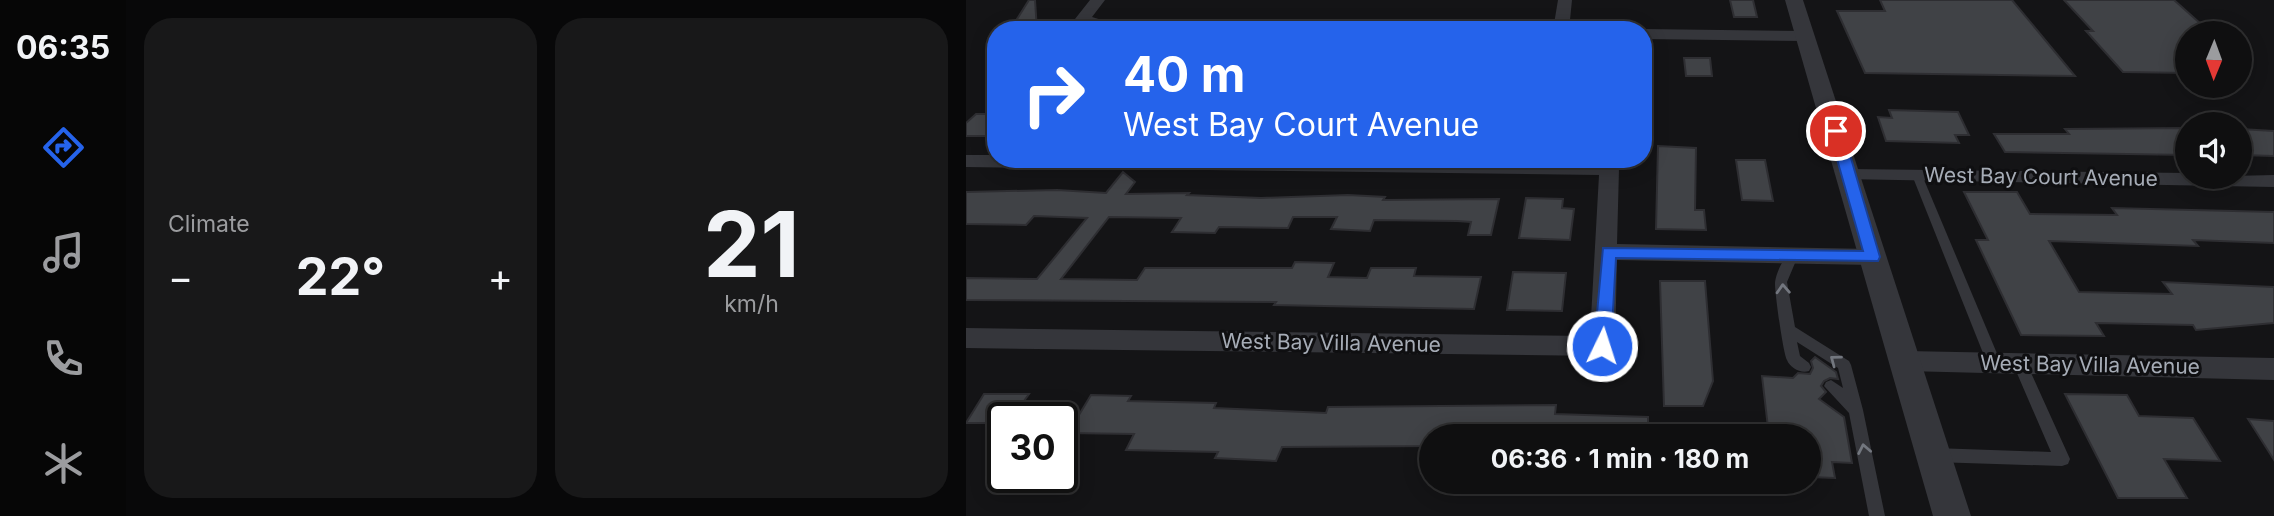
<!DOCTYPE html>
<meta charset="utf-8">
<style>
:root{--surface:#0f0f10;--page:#181819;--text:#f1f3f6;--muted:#9b9c9f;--line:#2f2f30;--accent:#2563eb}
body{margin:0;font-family:Inter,sans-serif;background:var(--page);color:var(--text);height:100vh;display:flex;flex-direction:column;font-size:26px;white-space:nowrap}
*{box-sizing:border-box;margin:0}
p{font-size:23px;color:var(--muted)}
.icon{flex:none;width:38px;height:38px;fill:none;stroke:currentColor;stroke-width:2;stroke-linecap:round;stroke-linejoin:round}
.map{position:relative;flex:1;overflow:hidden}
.drawer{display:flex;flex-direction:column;gap:18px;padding:18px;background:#080809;width:840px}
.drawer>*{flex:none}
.hud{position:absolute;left:21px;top:21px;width:665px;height:147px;border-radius:28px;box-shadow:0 4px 18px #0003,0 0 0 2px var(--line);background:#2563eb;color:#fff;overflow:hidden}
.needle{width:46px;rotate:181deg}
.controls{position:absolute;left:1209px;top:21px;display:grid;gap:14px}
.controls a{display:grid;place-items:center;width:77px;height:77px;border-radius:50%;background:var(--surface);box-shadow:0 4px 18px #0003,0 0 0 2px var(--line);font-size:35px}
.speed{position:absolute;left:21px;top:402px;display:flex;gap:14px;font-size:35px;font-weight:700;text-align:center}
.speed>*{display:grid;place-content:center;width:91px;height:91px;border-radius:50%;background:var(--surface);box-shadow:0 4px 18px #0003,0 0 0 2px var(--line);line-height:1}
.speed .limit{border:4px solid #111;border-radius:10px;background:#fff;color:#111}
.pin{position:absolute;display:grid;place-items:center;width:60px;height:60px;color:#fff;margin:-30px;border:4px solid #fff;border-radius:50%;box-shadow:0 2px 7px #0007}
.me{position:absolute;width:77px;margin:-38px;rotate:4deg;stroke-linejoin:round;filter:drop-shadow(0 0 5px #0008)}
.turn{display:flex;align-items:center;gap:24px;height:147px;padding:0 21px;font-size:32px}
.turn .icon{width:91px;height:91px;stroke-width:2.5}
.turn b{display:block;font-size:49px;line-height:60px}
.big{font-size:52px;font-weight:700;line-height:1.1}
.drawer .widget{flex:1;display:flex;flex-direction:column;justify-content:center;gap:10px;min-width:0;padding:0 24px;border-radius:28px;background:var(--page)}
.drawer .dial{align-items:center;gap:0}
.dial b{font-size:91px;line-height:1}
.heat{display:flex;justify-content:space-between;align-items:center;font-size:38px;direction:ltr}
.drawer .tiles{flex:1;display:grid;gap:18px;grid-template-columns:repeat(2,1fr)}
.trip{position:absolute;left:453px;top:424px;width:402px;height:70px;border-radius:35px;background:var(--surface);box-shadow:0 4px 18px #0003,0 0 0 2px var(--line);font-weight:700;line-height:70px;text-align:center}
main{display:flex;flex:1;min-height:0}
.menu{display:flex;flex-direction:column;width:126px;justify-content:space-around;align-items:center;background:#060606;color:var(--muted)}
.menu .icon{width:49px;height:49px}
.menu .on{color:var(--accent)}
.menu b{font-size:32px;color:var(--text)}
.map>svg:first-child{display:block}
.building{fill:#404246;stroke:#2e2e32;stroke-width:2}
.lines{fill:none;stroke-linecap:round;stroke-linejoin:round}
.service{fill:#35363b;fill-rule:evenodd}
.minor{fill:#35363b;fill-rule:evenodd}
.tertiary{fill:#35363b;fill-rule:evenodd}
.oneway{stroke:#73777f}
.route{fill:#2563eb;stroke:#184099;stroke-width:2}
.labels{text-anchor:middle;stroke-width:6;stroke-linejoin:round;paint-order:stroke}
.street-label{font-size:21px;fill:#a6acb6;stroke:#0f0f11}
</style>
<main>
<nav class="menu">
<b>06:35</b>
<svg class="icon on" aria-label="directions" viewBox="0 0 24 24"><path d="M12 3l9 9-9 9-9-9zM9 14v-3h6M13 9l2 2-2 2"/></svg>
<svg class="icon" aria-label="music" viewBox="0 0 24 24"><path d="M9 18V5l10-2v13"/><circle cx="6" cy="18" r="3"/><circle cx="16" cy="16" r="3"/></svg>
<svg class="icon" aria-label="phone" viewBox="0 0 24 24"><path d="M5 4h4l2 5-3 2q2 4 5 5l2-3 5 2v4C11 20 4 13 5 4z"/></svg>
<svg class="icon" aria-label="climate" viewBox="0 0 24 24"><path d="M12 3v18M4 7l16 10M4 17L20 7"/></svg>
</nav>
<section class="drawer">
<div class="tiles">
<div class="widget"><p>Climate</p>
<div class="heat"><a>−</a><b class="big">22°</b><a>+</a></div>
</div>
<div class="widget dial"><b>21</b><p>km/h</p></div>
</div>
</section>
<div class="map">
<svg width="1308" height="516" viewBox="0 0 1308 516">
<rect width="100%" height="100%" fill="#141416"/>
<g class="building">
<path d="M63,0h6l2,30h-27z"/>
<path d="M764,0h23l4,17h-23z"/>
<path d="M914,0h132l63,76 -210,-3 -28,-62h48z"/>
<path d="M1098,0h110l37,33h-23v40l-65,-1 -37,-41h7z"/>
<path d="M718,58h26l2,18h-26z"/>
<path d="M923,110l69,2 11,23h-14l4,8 -73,-2 -8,-24 14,1z"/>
<path d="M10,114h20v16l-8,6h-22v-13z"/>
<path d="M1222,128v27l-183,-3 -11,-18h75l-4,-5z"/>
<path d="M1274,129l34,2v25l-34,-1z"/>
<path d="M692,146l38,2 -1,62h9l2,20 -50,-1z"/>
<path d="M770,160h29l8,41 -31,-1z"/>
<path d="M157,172l12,10 -9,12 63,-1 -2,2 74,3 87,-3 37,2 -2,3 116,-1 -8,36h-23l3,-13 -14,-1 -83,-1 -4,11 -39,-2 6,-12h-44l-5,11 -69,-1 -4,6 -43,-1 9,-14 -72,-1 -48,62 76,1 8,-12h147l3,-6 39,1 -6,14 39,1 4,-10h45l-2,8 67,1 -7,32 -200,-4 2,-3 -310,-2v-22l71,1 50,-61 -53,-2 -8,9 -60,-1v-32l91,-2 49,3z"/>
<path d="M998,192h53l13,22 87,1 -5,-7 162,4v31l-81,-3 5,6 -149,-5 30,51 93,2 -9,-12 111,5v36l-78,7 -3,-5 -97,-2 8,13 -83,-1 -45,-95h12z"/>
<path d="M560,198l37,1 -1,9 12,1 -4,31 -51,-2z"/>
<path d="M547,272l53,1 -4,38 -55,-1z"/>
<path d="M694,281h45l8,100 -10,25h-39z"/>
<path d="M849,357l21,15 2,7 -8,-1 -6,3 -3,5 5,6 -7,7 25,18 8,46 -20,-1 3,16 -25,-1v-41h-41l-7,-60 31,2 5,-5 12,1 3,-6 -2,-7z"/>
<path d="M18,394h45l-17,24h-9v5h-37z"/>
<path d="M1099,394l62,1 12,21 54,2 27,43 -56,-2 23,39h-69z"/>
<path d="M125,395l40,1 -3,5 88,2 -2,5 112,5 2,-6 228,-2 -1,9 93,3v19h-216v10l-150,1 -6,14 -61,-3 3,-6 -92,-2 8,-16 -66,-1z"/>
<path d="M1282,419l26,2v39z"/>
</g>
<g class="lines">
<g class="service">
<path d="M951,172l5,3 79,188 -2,4 -5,2 -5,-2 -2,-4 -75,-188z"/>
<path d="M826,252l6,4 -11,26 8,45 54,34 2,4 12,45 22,106h-16l-20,-103 -25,-27 2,-4 5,-2 12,8 -5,-20 -41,-26 3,14 9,7 2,4 -2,4c-8,3 -19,-3 -22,-11 -4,-7 -12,-67 -12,-76 0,-9 9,-29 17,-32z"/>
<path d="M1054,358l5,2 2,4 43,95 -2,5 -6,2 -128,-4 -5,-2 -3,-5 3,-5 5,-2 117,4 -38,-88 2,-4z"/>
</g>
<g class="minor">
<path d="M124,0h15l-13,17 23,7 101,1 8,5h-123l-26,-11z"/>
<path d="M592,0h14l-3,30h-16z"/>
<path d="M677,29l162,2 8,5 -8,5 -162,-2z"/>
<path d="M0,155h30v4l613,4 10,6 -2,75 255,5 8,2 3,6 -3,6 -8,2 -255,-5 -2,86 -4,7 -9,3 -636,-8v-20l624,8 9,-161 -633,-8z"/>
<path d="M884,169l338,4v4l86,-2v12l-431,-8 -3,-4 3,-4z"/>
<path d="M940,351l368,7v22l-368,-9 -9,-3 -4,-7 4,-7z"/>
</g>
<path class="tertiary" d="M819,0h18l168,516h-38z"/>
</g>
<defs><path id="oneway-chevron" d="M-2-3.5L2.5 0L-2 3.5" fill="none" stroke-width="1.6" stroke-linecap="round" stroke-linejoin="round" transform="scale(1.75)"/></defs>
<g class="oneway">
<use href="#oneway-chevron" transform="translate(817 289) rotate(-93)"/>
<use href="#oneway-chevron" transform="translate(869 360) rotate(-143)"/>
<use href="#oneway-chevron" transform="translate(898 449) rotate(-101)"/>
</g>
<path class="route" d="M865,128l12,3 37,126 -2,4 -262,-3 -5,88 -9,7 -6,-2 -2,-5 9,-98 260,3 -34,-120z"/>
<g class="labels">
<g class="street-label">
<text transform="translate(1075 177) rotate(1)" y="7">West Bay Court Avenue</text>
<text transform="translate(365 343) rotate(1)" y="7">West Bay Villa Avenue</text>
<text transform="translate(1124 365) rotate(1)" y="7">West Bay Villa Avenue</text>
</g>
</g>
</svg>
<div class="controls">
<a><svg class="needle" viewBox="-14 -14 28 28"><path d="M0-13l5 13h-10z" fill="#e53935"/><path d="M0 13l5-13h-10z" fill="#9b9c9f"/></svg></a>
<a><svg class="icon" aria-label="sound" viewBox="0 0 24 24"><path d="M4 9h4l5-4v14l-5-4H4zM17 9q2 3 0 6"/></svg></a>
</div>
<div class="speed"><div class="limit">30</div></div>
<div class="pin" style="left:870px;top:131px;background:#d93025"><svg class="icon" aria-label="arrive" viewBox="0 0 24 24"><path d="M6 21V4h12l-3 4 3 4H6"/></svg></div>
<svg class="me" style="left:636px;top:346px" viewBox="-20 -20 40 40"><circle r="17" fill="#2563eb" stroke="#fff" stroke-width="3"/><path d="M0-11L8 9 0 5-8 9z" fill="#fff"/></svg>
<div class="trip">06:36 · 1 min · 180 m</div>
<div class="hud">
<div class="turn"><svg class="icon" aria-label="right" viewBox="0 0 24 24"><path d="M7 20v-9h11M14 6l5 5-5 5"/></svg><div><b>40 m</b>West Bay Court Avenue</div></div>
</div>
</div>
</main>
